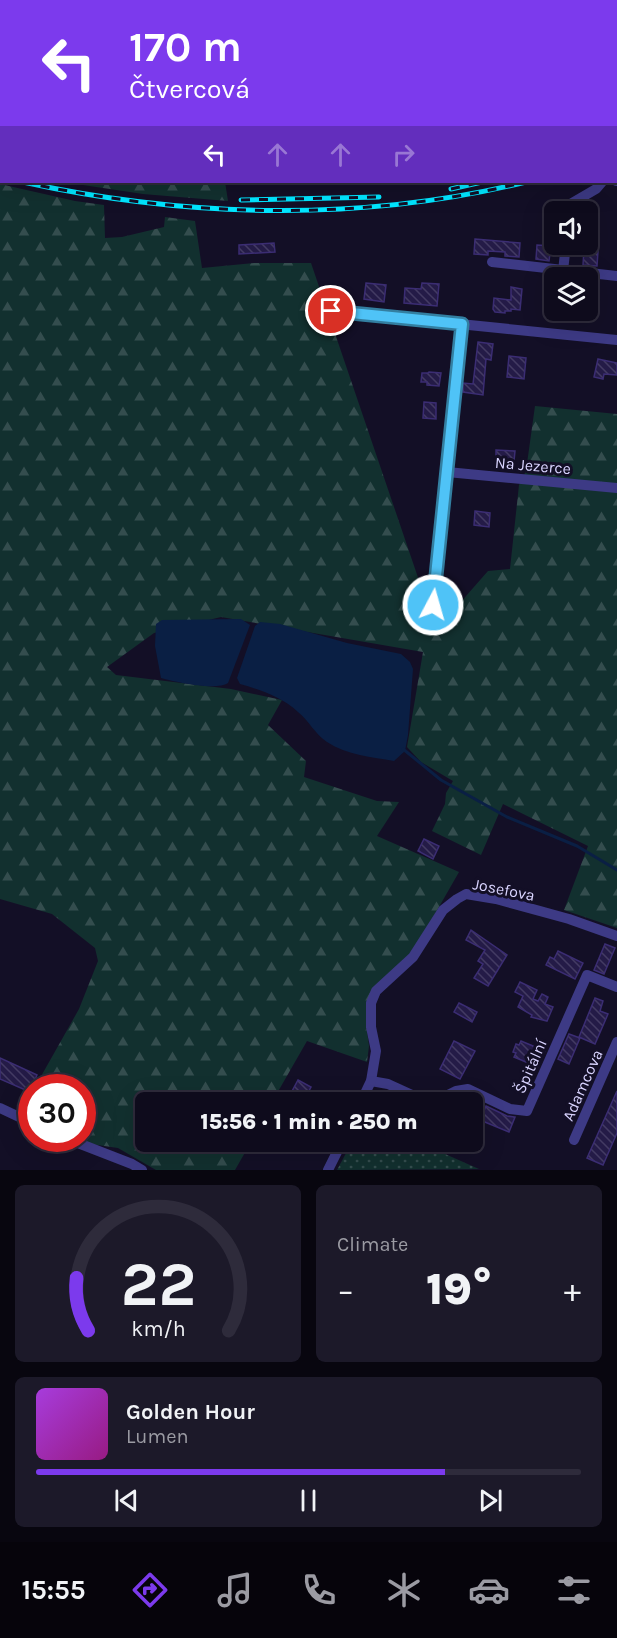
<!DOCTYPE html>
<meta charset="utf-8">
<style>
:root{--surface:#0e0b1c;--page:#1c1929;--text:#f1f3f6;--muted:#9b9ba3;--line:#2e2b3b;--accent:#7c3aed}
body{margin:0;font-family:Karla,sans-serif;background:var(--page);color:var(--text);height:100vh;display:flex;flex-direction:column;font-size:22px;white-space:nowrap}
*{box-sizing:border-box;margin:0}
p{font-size:20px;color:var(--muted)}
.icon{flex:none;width:33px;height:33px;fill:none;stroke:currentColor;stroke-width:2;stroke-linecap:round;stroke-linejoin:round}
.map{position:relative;height:1170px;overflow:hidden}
.side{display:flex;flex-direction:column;gap:15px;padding:15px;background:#08060f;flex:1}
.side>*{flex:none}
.banner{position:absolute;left:0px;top:0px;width:618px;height:183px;box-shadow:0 6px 24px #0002,0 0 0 2px var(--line);background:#7c3aed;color:#fff;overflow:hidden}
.buttons{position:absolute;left:544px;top:201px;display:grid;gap:12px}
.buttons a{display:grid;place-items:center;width:54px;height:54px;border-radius:9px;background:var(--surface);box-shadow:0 6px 24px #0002,0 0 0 2px var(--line);font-size:30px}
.speed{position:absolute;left:18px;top:1074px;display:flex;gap:12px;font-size:30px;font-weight:700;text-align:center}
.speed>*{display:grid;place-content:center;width:78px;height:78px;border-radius:50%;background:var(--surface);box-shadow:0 6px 24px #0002,0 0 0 2px var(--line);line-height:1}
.speed .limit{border:9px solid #d22;background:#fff;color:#111}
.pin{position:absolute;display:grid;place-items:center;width:51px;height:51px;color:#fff;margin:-26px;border:3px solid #fff;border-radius:50%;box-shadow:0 2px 6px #0007}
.me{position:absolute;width:66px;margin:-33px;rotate:6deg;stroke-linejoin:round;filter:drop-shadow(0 0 4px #0008)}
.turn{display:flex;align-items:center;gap:21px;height:126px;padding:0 30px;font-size:27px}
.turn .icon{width:78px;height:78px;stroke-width:2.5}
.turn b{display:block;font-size:42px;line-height:51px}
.lanes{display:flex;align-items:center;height:57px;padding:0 30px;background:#0003;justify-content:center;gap:30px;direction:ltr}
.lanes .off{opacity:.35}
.big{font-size:45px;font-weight:800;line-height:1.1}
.side .card{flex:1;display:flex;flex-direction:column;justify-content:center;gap:9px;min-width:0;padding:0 21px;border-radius:9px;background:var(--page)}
.side .dial{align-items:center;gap:0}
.dial svg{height:156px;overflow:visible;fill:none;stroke:var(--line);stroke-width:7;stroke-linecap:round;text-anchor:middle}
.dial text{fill:var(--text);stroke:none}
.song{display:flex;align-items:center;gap:18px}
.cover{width:72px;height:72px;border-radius:9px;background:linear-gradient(135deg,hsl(280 70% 55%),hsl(310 70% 35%))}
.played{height:6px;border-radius:3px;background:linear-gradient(90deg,var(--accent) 75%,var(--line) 75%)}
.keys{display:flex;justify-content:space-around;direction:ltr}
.heat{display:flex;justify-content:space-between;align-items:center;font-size:33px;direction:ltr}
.side .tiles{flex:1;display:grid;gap:15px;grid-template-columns:1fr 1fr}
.card:last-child{grid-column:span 2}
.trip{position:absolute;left:135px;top:1092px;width:348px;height:60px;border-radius:9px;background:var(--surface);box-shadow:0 6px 24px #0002,0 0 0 2px var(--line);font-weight:800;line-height:60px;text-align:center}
.dock{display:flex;height:96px;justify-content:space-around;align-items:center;background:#06040b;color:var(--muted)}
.dock .icon{width:42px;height:42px}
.dock .on{color:var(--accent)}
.dock b{font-size:27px;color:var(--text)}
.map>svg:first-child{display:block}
.grass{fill:url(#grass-dots)}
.forest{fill:url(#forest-firs)}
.water{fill:#0a1f44}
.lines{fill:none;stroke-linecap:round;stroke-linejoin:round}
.stream{stroke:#0a1f44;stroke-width:3}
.building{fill:url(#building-back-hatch);stroke:#3b2d73;stroke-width:1.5}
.minor{stroke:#3d3a85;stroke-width:10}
.rail-casing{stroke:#00e5ff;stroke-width:5}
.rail{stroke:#130f26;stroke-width:3;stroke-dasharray:9;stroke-linecap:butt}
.route-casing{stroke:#337fa1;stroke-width:15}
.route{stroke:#4fc3f7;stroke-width:10}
.labels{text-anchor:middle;stroke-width:6;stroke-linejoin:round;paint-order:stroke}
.street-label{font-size:16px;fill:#d9d4ff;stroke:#130f26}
</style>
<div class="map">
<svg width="617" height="1170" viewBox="0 0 617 1170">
<defs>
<pattern id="grass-dots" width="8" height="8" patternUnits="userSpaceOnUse" patternTransform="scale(1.5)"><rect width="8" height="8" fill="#12302f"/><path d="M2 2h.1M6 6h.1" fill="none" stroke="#344d4e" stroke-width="1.8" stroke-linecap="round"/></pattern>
<pattern id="forest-firs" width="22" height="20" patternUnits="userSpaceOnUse" patternTransform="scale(1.5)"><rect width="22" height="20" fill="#12302f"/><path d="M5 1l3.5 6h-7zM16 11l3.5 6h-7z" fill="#344d4e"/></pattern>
<pattern id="building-back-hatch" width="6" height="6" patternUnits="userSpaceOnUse" patternTransform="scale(1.5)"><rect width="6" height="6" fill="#241b47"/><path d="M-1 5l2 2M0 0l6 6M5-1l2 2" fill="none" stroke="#433b63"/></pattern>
</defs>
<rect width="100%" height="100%" fill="#130f26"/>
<path class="grass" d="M352,1142h66l61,27 -142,1z"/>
<g class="forest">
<path d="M63,182h162l3,19 -85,-7z"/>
<path d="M0,184l75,17 29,4 1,33 17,-1 42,-10 1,-10 30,4 7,47 52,-5h57l116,341h14l-3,24 50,-57 22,-2 9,-84 7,-14 9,-65 82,8v514l-53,-18 24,-64 -85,-42 -22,51 -49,-24 13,-27 1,-11 7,-12 -32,-19 -14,-15 16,-95 -202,-35 -67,16 -47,34 9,8 115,14 51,11 -14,25 38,36 -2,16 73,24 22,1 -22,34 82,36 -47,82 -22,18 -24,52 3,22 -2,16 -60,-21 -35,61h-126v40h105l-16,28h-79l-38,-22 -27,-4 -12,-5 3,-1v-50l-47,-1 44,-78 19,-48 -3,-13 -43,-34 -52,-15z"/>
</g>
<g class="water">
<path d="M241,619l9,6 -22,58c-12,8 -53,-1 -67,-5l-6,-32 1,-22 6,-4z"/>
<path d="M260,622l20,2 67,19 54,11 9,8 3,7 -5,66 -3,16 -11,10c-22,-4 -47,-6 -67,-19 -12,-8 -18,-21 -29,-30 -16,-15 -37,-22 -58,-28l-3,-6 18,-52z"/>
</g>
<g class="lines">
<path class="stream" d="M403,749l38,31 66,37 70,29 40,24"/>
</g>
<g class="building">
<path d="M475,239l45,4 -1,14 -14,-1v-4l-17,-1v4l-14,-1z"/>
<path d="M274,243l1,9 -36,2v-9z"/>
<path d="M537,245l14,1 -2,15 -13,-2z"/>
<path d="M584,249l14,2 -1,15 -14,-1z"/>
<path d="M366,283l20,2 -2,17 -20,-3z"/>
<path d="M422,283l17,1 -2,22 -33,-3 1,-15 16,1z"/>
<path d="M511,287l11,2 -2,21 -9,-1v2h-6v2l-10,-1 -2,-3 1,-11 17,2z"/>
<path d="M478,342l15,2 -2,16 -5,-1 -3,36 -20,-3v-9l10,1z"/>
<path d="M509,356l17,2 -2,21 -17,-2z"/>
<path d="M598,359l19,4v12l-13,-1 -1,5 -9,-2z"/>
<path d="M429,372l12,1 -2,13 -12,-1v-3h-6l1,-9h6z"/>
<path d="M424,402l12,1v16l-13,-1z"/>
<path d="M496,450l19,1 -1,10 -18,-1z"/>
<path d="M475,511l15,2 -1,14 -15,-2z"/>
<path d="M424,839l15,7 -6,13 -15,-8z"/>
<path d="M471,930l36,25 -19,31 -14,-8 9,-14 -5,-3 7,-11 -19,-10z"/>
<path d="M605,944l10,4 -11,26 -10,-4z"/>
<path d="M558,951l25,12 -8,16 -29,-14 4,-8 4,2z"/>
<path d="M520,982l17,8 -4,9 5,2 4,-7 6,3 -3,7 8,3 -6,14 -16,-4 1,-2 -14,-8 5,-11 -8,-4z"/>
<path d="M595,998l8,3 -3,10 8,3 -13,30 -16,-7z"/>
<path d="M459,1003l18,9 -5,10 -18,-10z"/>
<path d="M569,1034l11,4 -11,26 -11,-5z"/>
<path d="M454,1041l21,10 -15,28 -20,-10z"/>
<path d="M521,1041l24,10 -7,16 -24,-10 2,-4 -3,-1 3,-8 3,1z"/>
<path d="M0,1058l37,17 -7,17 -30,-13z"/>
<path d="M298,1080l13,7 -8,15 -13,-7z"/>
<path d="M617,1091v42l-14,32 -16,-7z"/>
<path d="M486,1106l21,10 8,1 -6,15 -29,-12z"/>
</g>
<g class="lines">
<g class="minor">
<path d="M539,2l1,-2"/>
<path d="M616,181h1"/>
<path d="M569,212l3,-9 24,-14 6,-7"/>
<path d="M492,262l125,14"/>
<path d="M563,271l3,-27"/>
<path d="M331,311l286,29"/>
<path d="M447,472l170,16"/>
<path d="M433,605l29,-281"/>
<path d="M371,1081l17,3 35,16h15l18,-9 12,-2 42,20 17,2 60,-136 30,12"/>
<path d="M361,1102l10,-21 5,-30 -5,-24v-24l5,-12 37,-34 30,-47 14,-11 9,-5 30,5 73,20 48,17"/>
<path d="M0,1108l32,15"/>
<path d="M65,1138l67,26 10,6"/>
<path d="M574,1140l43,-98"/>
<path d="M328,1170l14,-28"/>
</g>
<g class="rail-casing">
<g id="rail">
<path d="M616,121h1"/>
<path d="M616,141l1,-1"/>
<path d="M616,156h1"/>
<path d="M0,176l2,1"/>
<path d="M23,182c165,36 339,40 503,0"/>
<path d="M451,189l31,-7"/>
<path d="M241,200l138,-3"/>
</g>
</g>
<use href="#rail" class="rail"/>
</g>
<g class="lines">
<g class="route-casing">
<path id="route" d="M331,311l131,13 -29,281"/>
</g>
<use href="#route" class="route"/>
</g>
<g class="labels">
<g class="street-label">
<text transform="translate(533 465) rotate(5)" y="6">Na Jezerce</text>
<text transform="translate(504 889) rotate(11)" y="6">Josefova</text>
<text transform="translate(530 1066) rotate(-66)" y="6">Špitální</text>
<text transform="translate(582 1085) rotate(-66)" y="6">Adamcova</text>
</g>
</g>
</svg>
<div class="buttons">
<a><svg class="icon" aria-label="sound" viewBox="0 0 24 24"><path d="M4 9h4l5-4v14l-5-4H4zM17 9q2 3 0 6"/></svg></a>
<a><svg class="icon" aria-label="layers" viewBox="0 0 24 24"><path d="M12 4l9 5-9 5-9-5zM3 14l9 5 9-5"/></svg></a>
</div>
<div class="speed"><div class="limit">30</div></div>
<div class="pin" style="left:331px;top:311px;background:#d93025"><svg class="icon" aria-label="arrive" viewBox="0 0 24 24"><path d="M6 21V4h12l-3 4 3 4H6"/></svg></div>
<svg class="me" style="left:433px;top:605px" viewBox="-20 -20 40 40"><circle r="17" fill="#4fc3f7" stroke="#fff" stroke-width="3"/><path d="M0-11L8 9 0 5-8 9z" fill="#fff"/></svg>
<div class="trip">15:56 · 1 min · 250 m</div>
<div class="banner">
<div class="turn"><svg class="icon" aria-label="left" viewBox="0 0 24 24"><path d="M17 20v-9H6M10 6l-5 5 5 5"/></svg><div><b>170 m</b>Čtvercová</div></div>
<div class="lanes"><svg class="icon" aria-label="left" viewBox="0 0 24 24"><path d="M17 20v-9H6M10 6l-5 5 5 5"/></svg><svg class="icon off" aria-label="ahead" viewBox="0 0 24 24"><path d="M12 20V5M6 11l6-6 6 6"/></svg><svg class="icon off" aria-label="ahead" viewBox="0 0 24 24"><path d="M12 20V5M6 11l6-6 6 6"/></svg><svg class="icon off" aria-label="right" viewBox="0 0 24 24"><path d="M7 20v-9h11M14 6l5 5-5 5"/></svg></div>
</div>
</div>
<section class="side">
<div class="tiles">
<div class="card dial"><svg viewBox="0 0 100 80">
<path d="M14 69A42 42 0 1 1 86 69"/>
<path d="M14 69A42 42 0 0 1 8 42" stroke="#7c3aed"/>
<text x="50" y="56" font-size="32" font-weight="700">22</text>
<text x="50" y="72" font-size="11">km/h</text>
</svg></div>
<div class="card"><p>Climate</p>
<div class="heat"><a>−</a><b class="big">19°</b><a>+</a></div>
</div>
<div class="card">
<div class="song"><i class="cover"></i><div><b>Golden Hour</b><p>Lumen</p></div></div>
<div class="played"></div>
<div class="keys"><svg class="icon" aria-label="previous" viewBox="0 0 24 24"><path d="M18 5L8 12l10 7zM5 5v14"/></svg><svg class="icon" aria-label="pause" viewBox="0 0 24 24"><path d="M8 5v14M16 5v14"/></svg><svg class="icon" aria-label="next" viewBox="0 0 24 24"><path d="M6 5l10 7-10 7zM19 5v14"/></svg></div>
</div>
</div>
</section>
<nav class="dock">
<b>15:55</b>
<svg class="icon on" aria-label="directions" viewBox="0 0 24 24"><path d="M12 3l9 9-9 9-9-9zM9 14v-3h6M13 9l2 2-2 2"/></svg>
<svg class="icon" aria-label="music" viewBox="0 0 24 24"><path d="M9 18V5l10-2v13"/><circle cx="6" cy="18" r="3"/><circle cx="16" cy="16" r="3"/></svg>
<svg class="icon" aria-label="phone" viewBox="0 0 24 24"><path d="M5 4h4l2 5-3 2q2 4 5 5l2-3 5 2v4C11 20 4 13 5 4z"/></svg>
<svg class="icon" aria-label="climate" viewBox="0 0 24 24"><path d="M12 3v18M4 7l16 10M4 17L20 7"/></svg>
<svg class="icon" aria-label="car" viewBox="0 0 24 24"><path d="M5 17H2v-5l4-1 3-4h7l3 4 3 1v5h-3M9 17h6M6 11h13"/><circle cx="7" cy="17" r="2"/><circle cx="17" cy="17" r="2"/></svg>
<svg class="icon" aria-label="filters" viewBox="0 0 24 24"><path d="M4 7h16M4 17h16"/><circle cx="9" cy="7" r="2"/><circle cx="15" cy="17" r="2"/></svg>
</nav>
